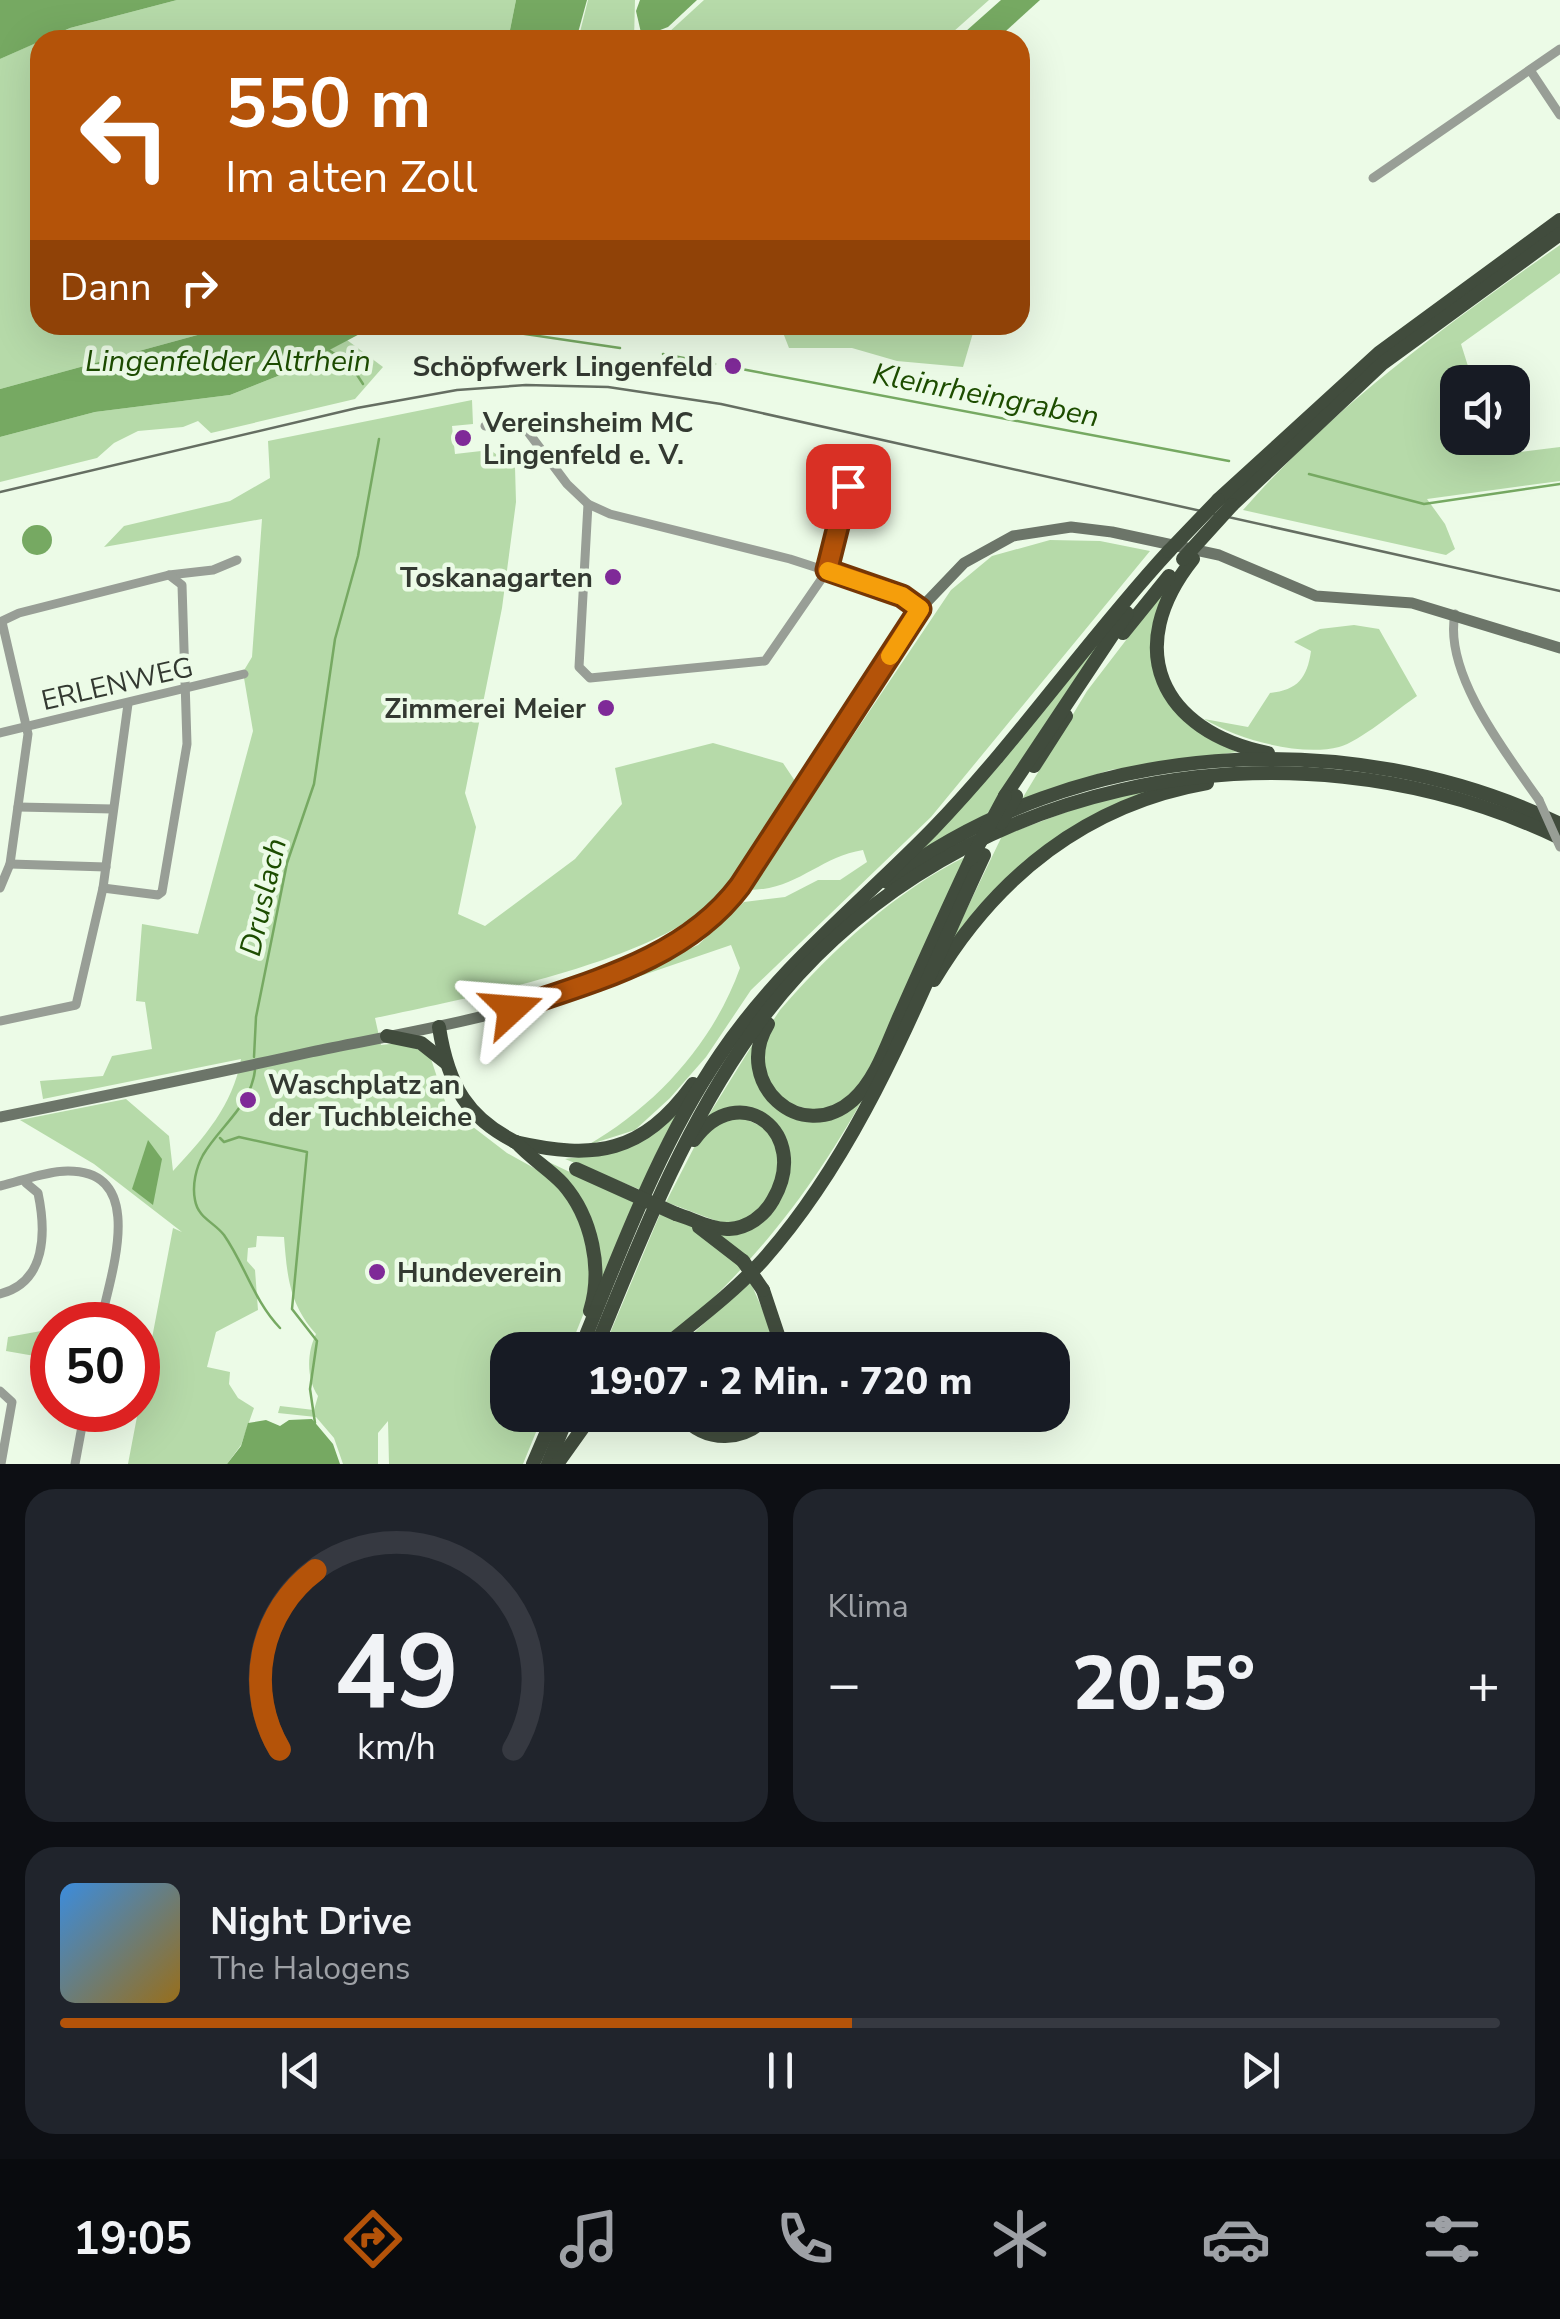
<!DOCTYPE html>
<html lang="de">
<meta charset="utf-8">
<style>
:root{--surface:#171b24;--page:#20242c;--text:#f1f3f6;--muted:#9ea1a6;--line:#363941;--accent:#b45309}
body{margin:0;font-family:"Nunito Sans",sans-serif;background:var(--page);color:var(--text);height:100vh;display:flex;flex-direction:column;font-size:38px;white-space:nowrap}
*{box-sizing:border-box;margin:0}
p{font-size:32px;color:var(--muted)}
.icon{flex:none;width:55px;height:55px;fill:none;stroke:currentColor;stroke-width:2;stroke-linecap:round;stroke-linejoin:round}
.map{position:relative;height:1464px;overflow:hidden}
.drawer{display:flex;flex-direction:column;gap:25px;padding:25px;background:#0d0f14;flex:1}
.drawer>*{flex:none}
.banner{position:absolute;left:30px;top:30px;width:1000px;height:305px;border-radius:30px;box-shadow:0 10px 40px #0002;background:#b45309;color:#fff;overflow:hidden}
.tools{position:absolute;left:1440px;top:365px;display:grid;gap:20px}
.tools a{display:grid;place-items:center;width:90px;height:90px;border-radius:20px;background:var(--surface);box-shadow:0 10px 40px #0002;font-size:50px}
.speed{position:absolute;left:30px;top:1302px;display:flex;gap:20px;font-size:50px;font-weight:700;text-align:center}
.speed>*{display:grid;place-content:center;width:130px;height:130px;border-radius:50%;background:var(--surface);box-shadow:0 10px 40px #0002;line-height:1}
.speed .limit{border:15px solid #d22;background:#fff;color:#111}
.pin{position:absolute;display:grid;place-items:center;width:85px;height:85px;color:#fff;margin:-42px;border-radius:20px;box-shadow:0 5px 15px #0006}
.me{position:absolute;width:110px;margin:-55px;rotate:71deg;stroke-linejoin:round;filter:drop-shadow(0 0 8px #0008)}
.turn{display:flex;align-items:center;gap:35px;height:210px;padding:0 30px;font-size:45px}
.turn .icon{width:130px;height:130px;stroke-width:2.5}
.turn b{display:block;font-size:70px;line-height:85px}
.then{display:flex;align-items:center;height:95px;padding:0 30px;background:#0003;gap:20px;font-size:38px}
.big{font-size:75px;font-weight:800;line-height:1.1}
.drawer .widget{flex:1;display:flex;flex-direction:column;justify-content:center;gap:15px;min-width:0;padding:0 35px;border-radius:30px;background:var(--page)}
.drawer .dial{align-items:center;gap:0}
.dial svg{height:260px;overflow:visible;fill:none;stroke:var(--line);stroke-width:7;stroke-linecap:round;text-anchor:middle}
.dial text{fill:var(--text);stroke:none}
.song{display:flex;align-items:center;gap:30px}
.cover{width:120px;height:120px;border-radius:15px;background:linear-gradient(135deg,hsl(210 70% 55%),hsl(40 70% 35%))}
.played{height:10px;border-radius:5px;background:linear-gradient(90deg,var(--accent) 55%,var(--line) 55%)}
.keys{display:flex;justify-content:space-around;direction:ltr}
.heat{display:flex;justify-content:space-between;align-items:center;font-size:55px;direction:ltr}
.drawer .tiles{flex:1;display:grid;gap:25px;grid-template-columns:1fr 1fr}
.widget:last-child{grid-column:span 2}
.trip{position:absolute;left:490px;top:1332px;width:580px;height:100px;border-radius:30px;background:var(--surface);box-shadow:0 10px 40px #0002;font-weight:800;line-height:100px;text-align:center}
.tab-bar{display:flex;height:160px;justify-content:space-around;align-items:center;background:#090b0e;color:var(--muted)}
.tab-bar .icon{width:70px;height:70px}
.tab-bar .active{color:var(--accent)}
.tab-bar b{font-size:45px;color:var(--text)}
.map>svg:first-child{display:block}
.green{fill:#b6daa9}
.water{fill:#76a962}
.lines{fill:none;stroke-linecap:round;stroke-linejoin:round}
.stream{stroke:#76a962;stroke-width:2.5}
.minor{stroke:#989e96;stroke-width:9}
.secondary{stroke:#6c7569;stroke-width:11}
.trunk{stroke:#414c3d;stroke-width:14}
.rail{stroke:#656e62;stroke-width:2.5}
.minor-bridge{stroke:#989e96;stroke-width:9}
.trunk-bridge{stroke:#414c3d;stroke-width:14}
.route-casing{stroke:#753606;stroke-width:25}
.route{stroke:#b45309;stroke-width:18}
.slow{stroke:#f59e0b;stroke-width:18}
.poi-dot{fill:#7f2a98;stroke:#ecfbe7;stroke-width:4}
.labels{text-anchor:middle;stroke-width:9;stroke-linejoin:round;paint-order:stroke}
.poi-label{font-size:28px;font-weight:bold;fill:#333931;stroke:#ecfbe7;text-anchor:end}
.street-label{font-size:28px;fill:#333931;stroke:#ecfbe7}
.water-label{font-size:30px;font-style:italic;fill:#1d4d00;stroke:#ecfbe7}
</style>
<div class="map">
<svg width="1560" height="1464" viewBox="0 0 1560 1464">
<rect width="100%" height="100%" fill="#ecfbe7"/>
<g class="green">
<path d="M177,0h339l-8,40h-465l27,-12z"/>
<path d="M588,0h47l-1,40h-56z"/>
<path d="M704,0h285l-45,40h-294l18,-7z"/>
<path d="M40,41v284h194l-234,64v-330z"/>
<path d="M1560,245v28l-99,71 12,38h-15v56h33l6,17 63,-8v34l-133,18 18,25 10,25 -9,6 -203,-45c91,-104 204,-186 317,-265z"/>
<path d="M780,325h193l2,1 -12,41 -66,-6 -45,-13h-63z"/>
<path d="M347,340l36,27 -28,32 -144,34 -13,-12 -15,6 -45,4 -24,12 -17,15 -97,24v-45l95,-25 135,-17 58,-23z"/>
<path d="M472,400l1,24 -21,2 3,28 35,-4 25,17 1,35 -14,106 -37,185 11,34 -18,87 27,12 90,-67 47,-55 -7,-36 98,-25 70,20 12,18c-26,40 -49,86 -82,120 -61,62 -252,98 -338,117l6,27 18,-2 30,10 18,54 60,46 36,20 23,22 21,44 5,33 -3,28 -20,50h-61v65h35l-20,49h-134l-1,-43 -10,12v31h-35l-9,-26 -18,-21 -38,-4 2,-7 34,4 4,-14c-12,-18 -11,-44 -2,-62 -27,-30 -29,-59 -32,-97l-27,-1 -1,11 -8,1 -1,13 8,9 3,40 -42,22 -9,35 23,5 -1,12 9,14 16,10 -13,37 -14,19h-99l45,-236 9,4 -88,-68 -74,-44 106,-21 43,37 4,35c31,-33 60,-66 68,-112l-198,40 -3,-18 63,-5 9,-20 40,-7 -7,-47 -9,-1 6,-77 56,10 55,-203 -10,-59 9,-15 10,-138 -158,28 20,-21 106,-25 40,-23 -2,-37z"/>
<path d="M1050,540l50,1 50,10 -219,266 -180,173 -45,67 -36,41 -35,32 -47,15c69,-40 125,-102 152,-177l-9,-23 -152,52 119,-52 46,-43 41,-5 33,-17h22l27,-18 -4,-12c-44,7 -66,40 -114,40l202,-300 41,-34z"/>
<path d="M1166,588l-12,37 22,85 33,29 28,13 -127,18 -88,29 65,-108z"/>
<path d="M1121,611l-134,203 -75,41z"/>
<path d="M1354,625l25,4 38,67c-19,13 -58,46 -78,51 -39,10 -102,-8 -135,-28l44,8 22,-34c28,-3 37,-15 41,-42l-17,-9 26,-13z"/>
<path d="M1162,786l-95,46 -121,120 56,-116 86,-32z"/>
<path d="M967,856l-92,206 -23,35 -34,15 -37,-11 -21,-37 12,-42 8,-12c52,-60 115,-119 187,-154z"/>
<path d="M756,1039l2,44 61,36 54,-39c-58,109 -122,189 -216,270h-54l57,-136c85,31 71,24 129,-40v-23l-25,-36 -59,6z"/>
<path d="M680,1109l-39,81 -76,-31 44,-7z"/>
<path d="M737,1115l38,18 7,44 -24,37 -28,12 -64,-24 36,-70z"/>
<path d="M536,1156l99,47 -35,84 -7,-56z"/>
<path d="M750,1281l30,69h-101l7,-10z"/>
<path d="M52,1329v30l-46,-8 2,-14z"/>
<path d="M686,1415h81l-10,9 -38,9z"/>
</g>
<g class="water">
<path d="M0,0h177l-107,28 -70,31z"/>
<path d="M516,0h71l-11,40h-68z"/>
<path d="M640,0h57l-29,27 -26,10 -6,-26z"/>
<path d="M1001,0h39l-44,40h-40z"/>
<path d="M234,325h169l-34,4 -81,43 -58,23 -135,17 -95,25v-48z"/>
<circle cx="37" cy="540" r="15"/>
<path d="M148,1140l14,19 -9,46 -21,-16z"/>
<path d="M312,1419l21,25 7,20h-113l14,-18 7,-23 18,-3 14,6 9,-6z"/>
</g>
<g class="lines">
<g class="stream">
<path d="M491,329l129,19"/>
<path d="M327,349l23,15 13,20"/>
<path d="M663,354l52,10"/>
<path d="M736,368l493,93"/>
<path d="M1309,474l115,30 136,-20"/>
<path d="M254,1057l2,-40 31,-154 27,-79 21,-145 23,-83 21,-117"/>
<path d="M255,1070c-4,36 -35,56 -52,85 -7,13 -11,30 -8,45 3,18 19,22 29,35 21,30 30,66 56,93"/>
<path d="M220,1138l4,4 15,-5 68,15 -15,157 25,32 -7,48 5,34"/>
</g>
<g class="minor">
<path d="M1530,70l30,45"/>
<path d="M1373,178l187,-129"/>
<path d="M485,426l23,-5 17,7 42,56 21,20 22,10 180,45 111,36 19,14"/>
<path d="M588,504l-9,163 11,11 175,-17 62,-90 21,-85"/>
<path d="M1455,614c-12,59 51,139 84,186"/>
<path d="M0,622l19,-9 150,-38 44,-5 24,-10"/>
<path d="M0,733l244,-59"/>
<path d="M18,807l95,2"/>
<path d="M10,864l96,3"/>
<path d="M0,888l10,-24 18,-130 -26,-112"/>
<path d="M103,888l55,7 4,-3 25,-148 -5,-159 -13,-10"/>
<path d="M0,1021l76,-16 27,-117 25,-184"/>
<path d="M0,1186c21,-5 47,-15 68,-15 82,0 41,108 32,154"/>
<path d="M0,1294c47,-12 46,-63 38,-101l-12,-10"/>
<path d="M0,1391l12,11 -11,62"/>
<path d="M75,1464l10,-54"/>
</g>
<path class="secondary" d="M0,1117c104,-21 208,-42 311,-65 128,-27 348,-56 429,-166l180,-277 44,-46 49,-27 58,-9 41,5 107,23 97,41 96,7 148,45"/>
<g class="trunk">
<path d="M1218,500l161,-147 181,-133"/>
<path d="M1232,505l151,-142 177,-129"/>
<path d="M1193,559c-71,89 -33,172 75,194"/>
<path d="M1123,633l46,-57"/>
<path d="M1034,766l32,-50"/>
<path d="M1005,796l122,-183"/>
<path d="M887,882c189,-143 462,-160 673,-58"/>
<path d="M934,980c62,-104 153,-176 273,-197"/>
<path d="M768,1024c-36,59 33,122 85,76 24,-21 35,-59 48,-87 23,-52 46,-103 70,-154"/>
<path d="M439,1027c9,58 28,93 83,118"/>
<path d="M387,1036l34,7 24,19"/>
<path d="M515,1142c80,18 127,12 178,-58"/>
<path d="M516,1142c14,16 33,27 47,42 29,33 40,86 27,127"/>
<path d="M676,1214c17,5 36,16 53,15 19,-1 35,-13 44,-29 39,-67 -34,-123 -79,-60"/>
<path d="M699,1227l44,34"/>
<path d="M763,1290l20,60"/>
<path d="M580,1350c41,-100 79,-205 140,-295 59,-88 140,-151 213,-226 84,-87 154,-189 236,-278"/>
<path d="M595,1350c45,-110 88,-221 157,-318 181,-254 533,-326 808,-194"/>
<path d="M660,1350c35,-29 72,-56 103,-90 103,-116 156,-267 221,-405"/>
<path d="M681,1415c26,29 63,27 88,0"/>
<path d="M533,1464l21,-49"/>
<path d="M548,1464l20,-49"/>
<path d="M557,1464l35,-49"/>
</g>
<path class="rail" d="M0,492l357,-84 100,-18 69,-5 82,2 113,17 839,187"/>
<path class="minor-bridge" d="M1539,800l21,47"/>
<g class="trunk-bridge">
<path d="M1169,551l49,-51"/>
<path d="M1183,559l49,-54"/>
<path d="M1001,823l15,-27"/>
<path d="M971,859l34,-63"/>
<path d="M576,1169l100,45"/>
<path d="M743,1261l20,29"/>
</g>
</g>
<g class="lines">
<g class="route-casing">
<path id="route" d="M512,1009c82,-28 174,-51 228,-123l180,-277 -18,-13 -75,-26 21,-84"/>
</g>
<use href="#route" class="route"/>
<path class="slow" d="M828,571l74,25 18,13 -30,47"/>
</g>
<g class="poi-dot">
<circle cx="733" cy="366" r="10"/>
<circle cx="463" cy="438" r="10"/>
<circle cx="613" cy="577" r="10"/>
<circle cx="606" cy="708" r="10"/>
<circle cx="248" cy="1100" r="10"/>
<circle cx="377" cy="1272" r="10"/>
</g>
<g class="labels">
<g class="poi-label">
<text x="713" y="376">Schöpfwerk Lingenfeld</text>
<text x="483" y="432" text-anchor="start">Vereinsheim MC<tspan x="483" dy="32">Lingenfeld e. V.</tspan></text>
<text x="593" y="587">Toskanagarten</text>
<text x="586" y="718">Zimmerei Meier</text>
<text x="268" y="1094" text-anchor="start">Waschplatz an<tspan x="268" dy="32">der Tuchbleiche</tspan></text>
<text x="397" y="1282" text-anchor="start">Hundeverein</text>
</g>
<g class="street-label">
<text transform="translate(117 683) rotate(-13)" y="10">ERLENWEG</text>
</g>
<g class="water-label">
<text x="228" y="371">Lingenfelder Altrhein</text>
<text transform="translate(986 395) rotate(11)" y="10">Kleinrheingraben</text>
<text transform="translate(263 897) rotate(-77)" y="10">Druslach</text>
</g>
</g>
</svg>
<div class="tools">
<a><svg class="icon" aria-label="sound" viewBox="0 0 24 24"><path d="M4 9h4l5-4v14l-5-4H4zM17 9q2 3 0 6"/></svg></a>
</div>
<div class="speed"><div class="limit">50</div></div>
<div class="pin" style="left:848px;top:486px;background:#d93025"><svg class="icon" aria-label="arrive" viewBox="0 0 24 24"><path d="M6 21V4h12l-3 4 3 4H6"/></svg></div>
<svg class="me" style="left:512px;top:1009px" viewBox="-20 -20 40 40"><path d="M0-17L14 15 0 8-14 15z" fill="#b45309" stroke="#fff" stroke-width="4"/></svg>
<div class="trip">19:07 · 2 Min. · 720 m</div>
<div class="banner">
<div class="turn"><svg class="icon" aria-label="left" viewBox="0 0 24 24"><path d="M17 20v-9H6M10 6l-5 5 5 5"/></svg><div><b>550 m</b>Im alten Zoll</div></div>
<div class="then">Dann<svg class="icon" aria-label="right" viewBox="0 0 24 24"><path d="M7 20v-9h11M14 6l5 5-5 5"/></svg></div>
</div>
</div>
<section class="drawer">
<div class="tiles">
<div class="widget dial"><svg viewBox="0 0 100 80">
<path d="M14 69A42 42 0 1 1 86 69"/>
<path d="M14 69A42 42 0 0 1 25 14" stroke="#b45309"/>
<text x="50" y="56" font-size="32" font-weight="700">49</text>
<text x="50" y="72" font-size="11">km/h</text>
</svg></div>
<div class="widget"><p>Klima</p>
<div class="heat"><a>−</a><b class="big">20.5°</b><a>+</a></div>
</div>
<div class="widget">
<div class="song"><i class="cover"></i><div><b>Night Drive</b><p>The Halogens</p></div></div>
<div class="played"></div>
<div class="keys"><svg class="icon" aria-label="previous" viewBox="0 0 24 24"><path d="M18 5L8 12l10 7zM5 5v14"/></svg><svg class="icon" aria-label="pause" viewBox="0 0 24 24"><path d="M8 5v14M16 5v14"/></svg><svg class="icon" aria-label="next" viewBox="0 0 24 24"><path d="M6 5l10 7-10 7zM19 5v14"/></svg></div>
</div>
</div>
</section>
<nav class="tab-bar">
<b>19:05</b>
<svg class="icon active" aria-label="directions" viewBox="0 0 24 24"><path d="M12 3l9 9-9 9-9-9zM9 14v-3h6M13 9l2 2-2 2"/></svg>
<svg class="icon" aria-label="music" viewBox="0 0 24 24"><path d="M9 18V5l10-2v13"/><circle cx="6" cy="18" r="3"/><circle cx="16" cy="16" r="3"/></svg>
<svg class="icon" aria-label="phone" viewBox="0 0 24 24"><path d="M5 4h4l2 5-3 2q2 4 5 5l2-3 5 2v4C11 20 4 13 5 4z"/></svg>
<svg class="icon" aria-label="climate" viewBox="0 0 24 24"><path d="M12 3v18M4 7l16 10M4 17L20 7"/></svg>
<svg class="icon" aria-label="car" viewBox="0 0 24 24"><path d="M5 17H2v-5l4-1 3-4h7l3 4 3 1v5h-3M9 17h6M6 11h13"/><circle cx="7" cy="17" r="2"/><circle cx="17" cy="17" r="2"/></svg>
<svg class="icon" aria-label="filters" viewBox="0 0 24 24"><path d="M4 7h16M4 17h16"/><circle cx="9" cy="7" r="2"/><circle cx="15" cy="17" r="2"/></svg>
</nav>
